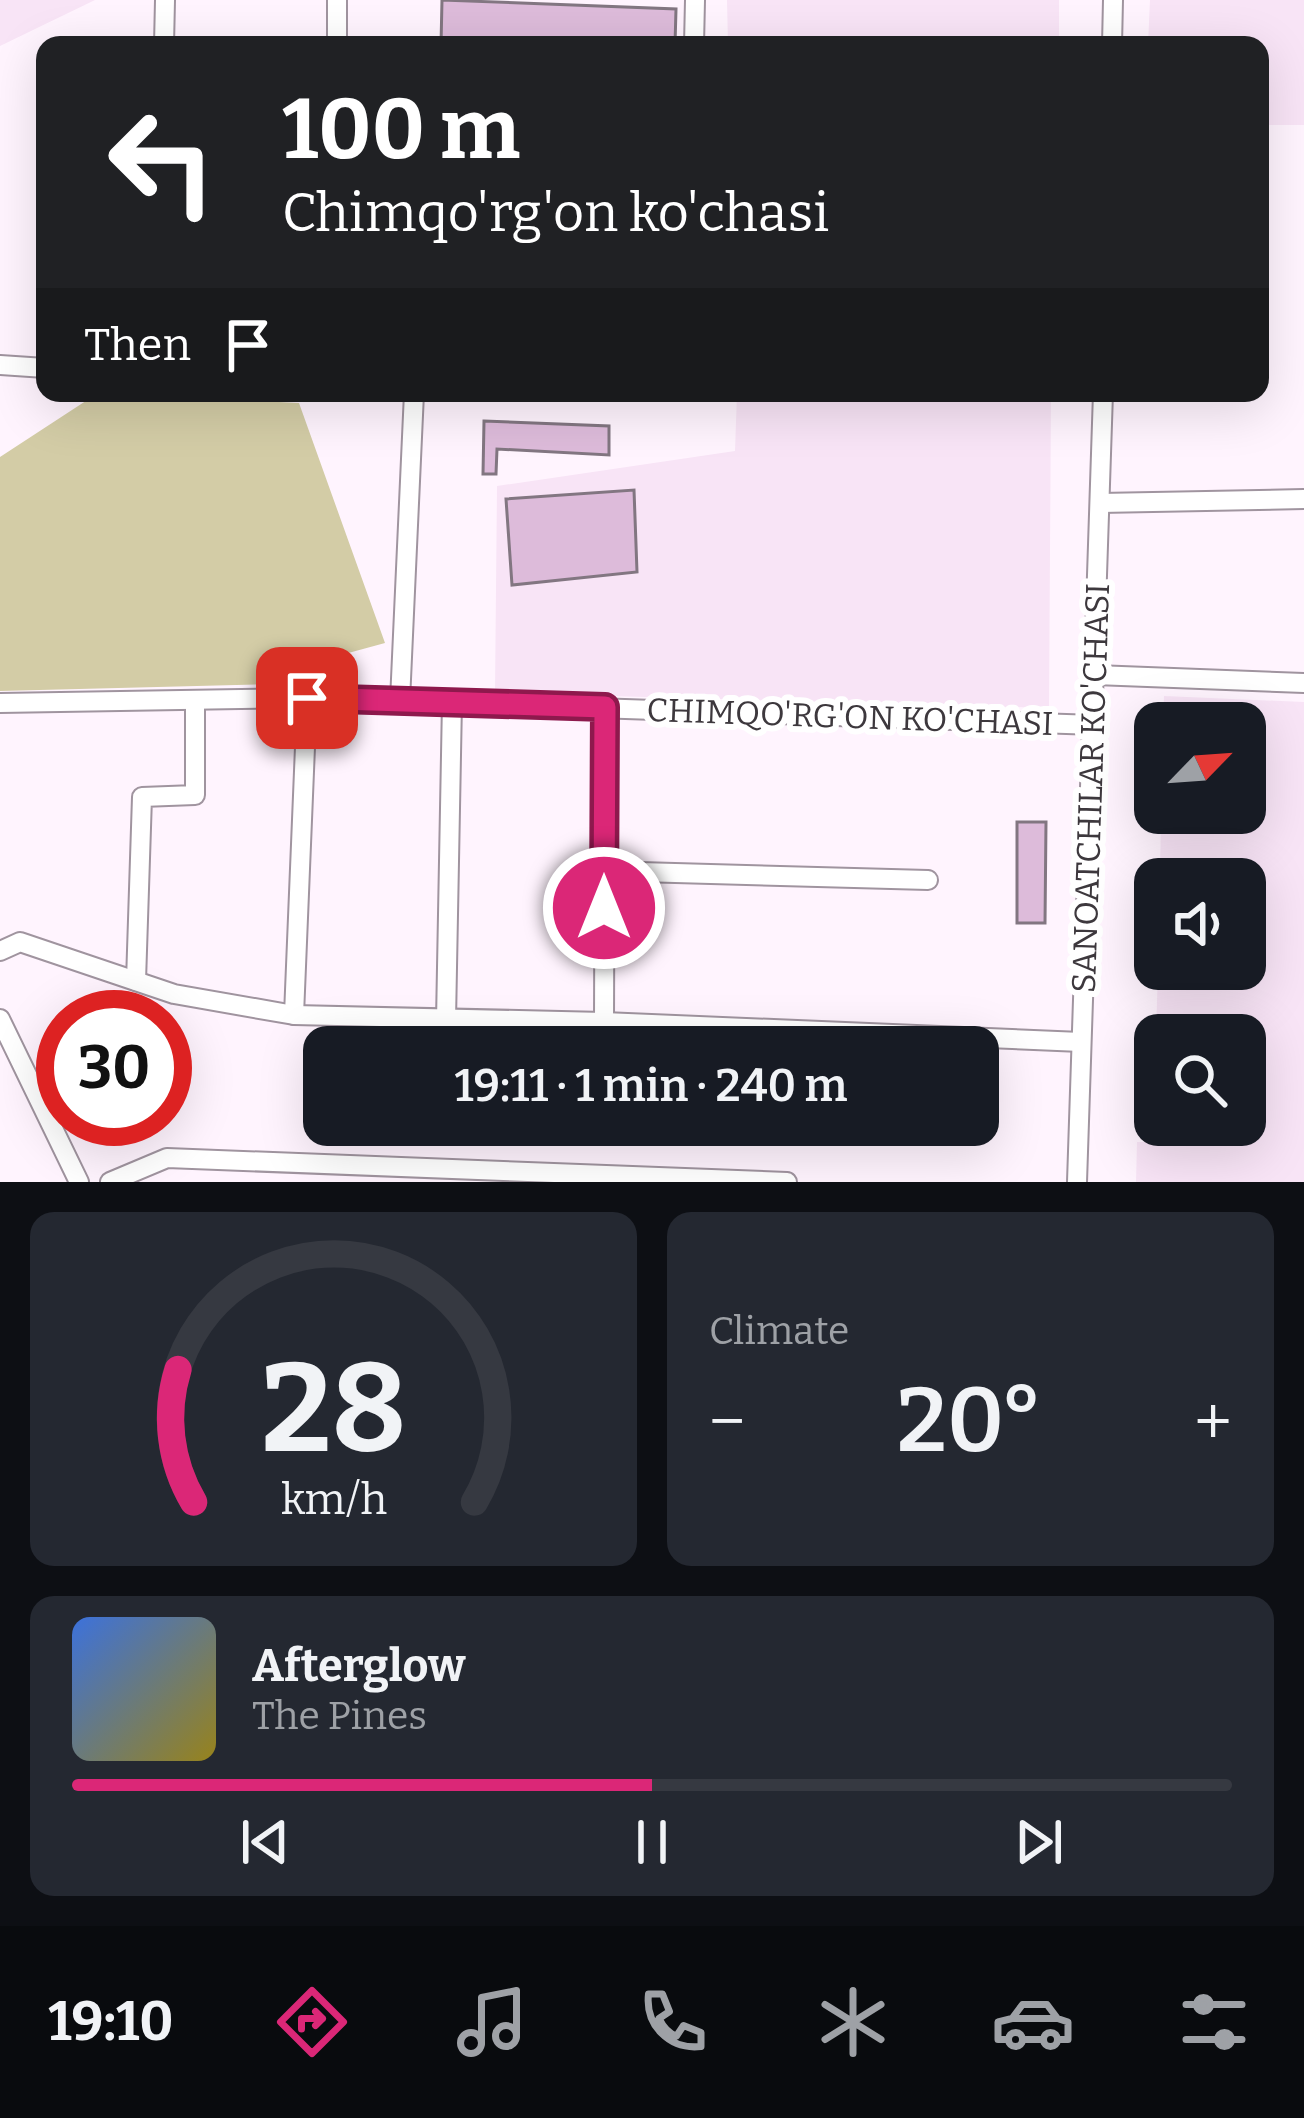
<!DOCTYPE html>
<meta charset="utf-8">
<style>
:root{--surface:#171b24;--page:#242831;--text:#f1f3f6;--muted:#9ea1a6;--line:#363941;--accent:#db2777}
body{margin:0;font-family:Bitter,serif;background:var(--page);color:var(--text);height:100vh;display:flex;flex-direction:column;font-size:45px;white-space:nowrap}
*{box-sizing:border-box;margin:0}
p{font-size:39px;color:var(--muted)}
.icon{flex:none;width:66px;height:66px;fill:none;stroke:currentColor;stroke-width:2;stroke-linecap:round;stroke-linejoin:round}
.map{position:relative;height:1182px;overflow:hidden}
.drawer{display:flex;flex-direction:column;gap:30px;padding:30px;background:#0d0f14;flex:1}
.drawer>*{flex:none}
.hud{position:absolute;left:36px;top:36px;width:1233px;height:366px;border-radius:24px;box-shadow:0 12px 48px #0002;background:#202124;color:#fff;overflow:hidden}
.needle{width:78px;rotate:65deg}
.tools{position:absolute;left:1134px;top:702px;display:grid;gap:24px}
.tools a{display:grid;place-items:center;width:132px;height:132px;border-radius:24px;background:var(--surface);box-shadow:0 12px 48px #0002;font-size:60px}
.speed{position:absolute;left:36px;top:990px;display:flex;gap:24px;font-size:60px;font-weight:700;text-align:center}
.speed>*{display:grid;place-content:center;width:156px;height:156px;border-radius:50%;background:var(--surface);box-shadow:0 12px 48px #0002;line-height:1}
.speed .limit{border:18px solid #d22;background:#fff;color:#111}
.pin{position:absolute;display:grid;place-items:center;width:102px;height:102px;color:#fff;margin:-51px;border-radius:24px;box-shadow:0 6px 18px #0006}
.me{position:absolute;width:132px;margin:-66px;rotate:0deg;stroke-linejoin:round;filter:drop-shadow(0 0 9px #0008)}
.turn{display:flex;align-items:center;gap:42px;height:252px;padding:0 48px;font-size:54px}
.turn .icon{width:156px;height:156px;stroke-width:2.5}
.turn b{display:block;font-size:84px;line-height:102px}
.then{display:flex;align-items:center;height:114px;padding:0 48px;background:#0003;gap:24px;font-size:45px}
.big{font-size:90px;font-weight:600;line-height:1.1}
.drawer .card{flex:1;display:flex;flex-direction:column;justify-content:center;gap:18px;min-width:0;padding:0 42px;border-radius:24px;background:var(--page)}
.drawer .dial{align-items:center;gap:0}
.dial svg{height:312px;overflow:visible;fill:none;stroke:var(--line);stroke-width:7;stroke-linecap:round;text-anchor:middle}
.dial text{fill:var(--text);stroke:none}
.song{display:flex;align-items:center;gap:36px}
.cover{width:144px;height:144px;border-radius:18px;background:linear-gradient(135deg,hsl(220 70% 55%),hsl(50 70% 35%))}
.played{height:12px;border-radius:6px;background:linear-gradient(90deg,var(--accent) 50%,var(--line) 50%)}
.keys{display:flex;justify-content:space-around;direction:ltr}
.heat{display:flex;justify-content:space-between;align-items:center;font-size:66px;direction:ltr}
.drawer .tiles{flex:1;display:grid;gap:30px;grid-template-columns:1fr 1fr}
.card:last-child{grid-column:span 2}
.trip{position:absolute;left:303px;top:1026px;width:696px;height:120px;border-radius:24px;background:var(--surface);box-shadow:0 12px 48px #0002;font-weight:600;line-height:120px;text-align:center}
.tab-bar{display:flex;height:192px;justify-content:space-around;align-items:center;background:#090b0e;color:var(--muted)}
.tab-bar .icon{width:84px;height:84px}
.tab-bar .on{color:var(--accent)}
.tab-bar b{font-size:54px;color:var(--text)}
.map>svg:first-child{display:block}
.built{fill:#f8e4f6}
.green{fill:#d3cca6}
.building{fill:#ddbbda;stroke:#827681;stroke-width:3}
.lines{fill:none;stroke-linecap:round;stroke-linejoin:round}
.minor-casing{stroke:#a0949f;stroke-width:22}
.minor{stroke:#fff;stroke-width:18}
.route-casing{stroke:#8e194d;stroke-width:30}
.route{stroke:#db2777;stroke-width:21}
.labels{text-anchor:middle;stroke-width:12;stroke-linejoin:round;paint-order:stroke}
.street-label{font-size:33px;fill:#3d383d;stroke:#fff}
</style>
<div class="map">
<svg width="1304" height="1182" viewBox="0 0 1304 1182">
<rect width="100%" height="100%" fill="#fff4fe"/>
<g class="built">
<path d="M0,0h95l-95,46z"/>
<path d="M727,0h332v45h-331z"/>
<path d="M1150,0h154v125h-44v-80h-112z"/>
<path d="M737,393h314l-2,315 -554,-15 2,-207 238,-35z"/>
<path d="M1164,696l140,6v480h-168l1,-40h16l2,-65v48h90v-90h-89l2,-66h87v-90h-85l1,-66h84v-90h-82z"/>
</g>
<path class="green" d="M98,393l201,10 86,240 -77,21 6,19 -314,8v-234z"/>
<g class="building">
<path d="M442,0l234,9 -1,36h-234z"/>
<path d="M484,421l125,5v29l-112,-6 -1,25h-13z"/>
<path d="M634,490l3,82 -125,13 -6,-86z"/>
<path d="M1017,822h29l-1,101h-28z"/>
</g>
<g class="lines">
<g class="minor-casing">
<g id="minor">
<path d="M164,45l1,-45"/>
<path d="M337,45v-45"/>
<path d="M694,45l1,-45"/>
<path d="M1112,45l1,-45"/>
<path d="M0,365l45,3"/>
<path d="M1100,503l204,-4"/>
<path d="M1095,675l209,8"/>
<path d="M400,701l14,-308"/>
<path d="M0,703l307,-5 788,27"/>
<path d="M604,871l324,9"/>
<path d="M0,951l20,-9 154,52 120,21 310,7 477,20"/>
<path d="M136,981l6,-184 53,-2v-95"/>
<path d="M294,1015l13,-317"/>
<path d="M0,1019l79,163"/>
<path d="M446,1021l6,-319"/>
<path d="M604,1022l1,-314"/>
<path d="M110,1182l57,-24 620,24"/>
<path d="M1077,1182l26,-789"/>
</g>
</g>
<use href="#minor" class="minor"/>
</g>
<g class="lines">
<g class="route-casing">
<path id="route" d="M307,698l298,9 -1,201"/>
</g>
<use href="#route" class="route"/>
</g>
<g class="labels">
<g class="street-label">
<text transform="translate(850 716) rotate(2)" y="12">CHIMQO'RG'ON KO'CHASI</text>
<text transform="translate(1090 788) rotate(-88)" y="12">SANOATCHILAR KO'CHASI</text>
</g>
</g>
</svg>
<div class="tools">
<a><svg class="needle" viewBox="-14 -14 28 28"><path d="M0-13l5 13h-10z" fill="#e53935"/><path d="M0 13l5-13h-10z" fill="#9ea1a6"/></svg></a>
<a><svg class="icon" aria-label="sound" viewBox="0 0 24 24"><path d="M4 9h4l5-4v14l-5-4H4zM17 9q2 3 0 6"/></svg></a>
<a><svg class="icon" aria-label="search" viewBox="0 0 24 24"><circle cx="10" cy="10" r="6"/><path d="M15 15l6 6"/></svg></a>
</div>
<div class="speed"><div class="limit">30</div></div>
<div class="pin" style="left:307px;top:698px;background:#d93025"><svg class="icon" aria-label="arrive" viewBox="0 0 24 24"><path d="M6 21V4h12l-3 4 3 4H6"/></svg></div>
<svg class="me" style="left:604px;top:908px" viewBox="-20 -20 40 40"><circle r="17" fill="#db2777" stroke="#fff" stroke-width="3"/><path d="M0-11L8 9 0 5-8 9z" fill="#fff"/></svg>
<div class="trip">19:11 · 1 min · 240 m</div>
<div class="hud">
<div class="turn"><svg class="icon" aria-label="left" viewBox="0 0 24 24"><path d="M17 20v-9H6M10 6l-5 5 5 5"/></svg><div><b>100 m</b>Chimqo'rg'on ko'chasi</div></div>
<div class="then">Then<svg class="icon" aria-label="arrive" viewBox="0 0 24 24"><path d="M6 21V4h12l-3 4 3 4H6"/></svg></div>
</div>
</div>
<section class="drawer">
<div class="tiles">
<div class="card dial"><svg viewBox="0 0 100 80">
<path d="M14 69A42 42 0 1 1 86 69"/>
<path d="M14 69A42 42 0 0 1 10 35" stroke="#db2777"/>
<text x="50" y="56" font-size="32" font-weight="700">28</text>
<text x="50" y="72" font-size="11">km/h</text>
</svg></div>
<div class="card"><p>Climate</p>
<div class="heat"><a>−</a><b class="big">20°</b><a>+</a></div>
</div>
<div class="card">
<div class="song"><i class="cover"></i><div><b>Afterglow</b><p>The Pines</p></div></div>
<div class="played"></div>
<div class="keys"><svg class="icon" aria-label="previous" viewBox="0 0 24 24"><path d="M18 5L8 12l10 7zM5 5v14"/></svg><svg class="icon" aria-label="pause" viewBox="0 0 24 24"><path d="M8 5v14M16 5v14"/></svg><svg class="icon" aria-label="next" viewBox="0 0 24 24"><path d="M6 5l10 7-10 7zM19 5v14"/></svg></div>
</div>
</div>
</section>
<nav class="tab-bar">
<b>19:10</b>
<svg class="icon on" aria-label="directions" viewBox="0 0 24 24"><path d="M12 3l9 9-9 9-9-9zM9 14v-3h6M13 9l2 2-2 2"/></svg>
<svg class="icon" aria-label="music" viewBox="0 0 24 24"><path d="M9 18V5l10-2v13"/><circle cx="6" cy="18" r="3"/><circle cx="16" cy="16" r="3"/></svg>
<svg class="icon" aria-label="phone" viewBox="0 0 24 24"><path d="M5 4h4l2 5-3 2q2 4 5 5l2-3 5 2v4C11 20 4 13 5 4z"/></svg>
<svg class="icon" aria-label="climate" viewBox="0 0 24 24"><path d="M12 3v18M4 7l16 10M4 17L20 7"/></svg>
<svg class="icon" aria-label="car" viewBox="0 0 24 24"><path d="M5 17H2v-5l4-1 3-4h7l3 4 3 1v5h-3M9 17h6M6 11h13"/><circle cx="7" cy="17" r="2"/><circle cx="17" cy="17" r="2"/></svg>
<svg class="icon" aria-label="filters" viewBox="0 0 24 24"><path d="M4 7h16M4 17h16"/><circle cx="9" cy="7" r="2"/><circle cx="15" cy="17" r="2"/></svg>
</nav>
